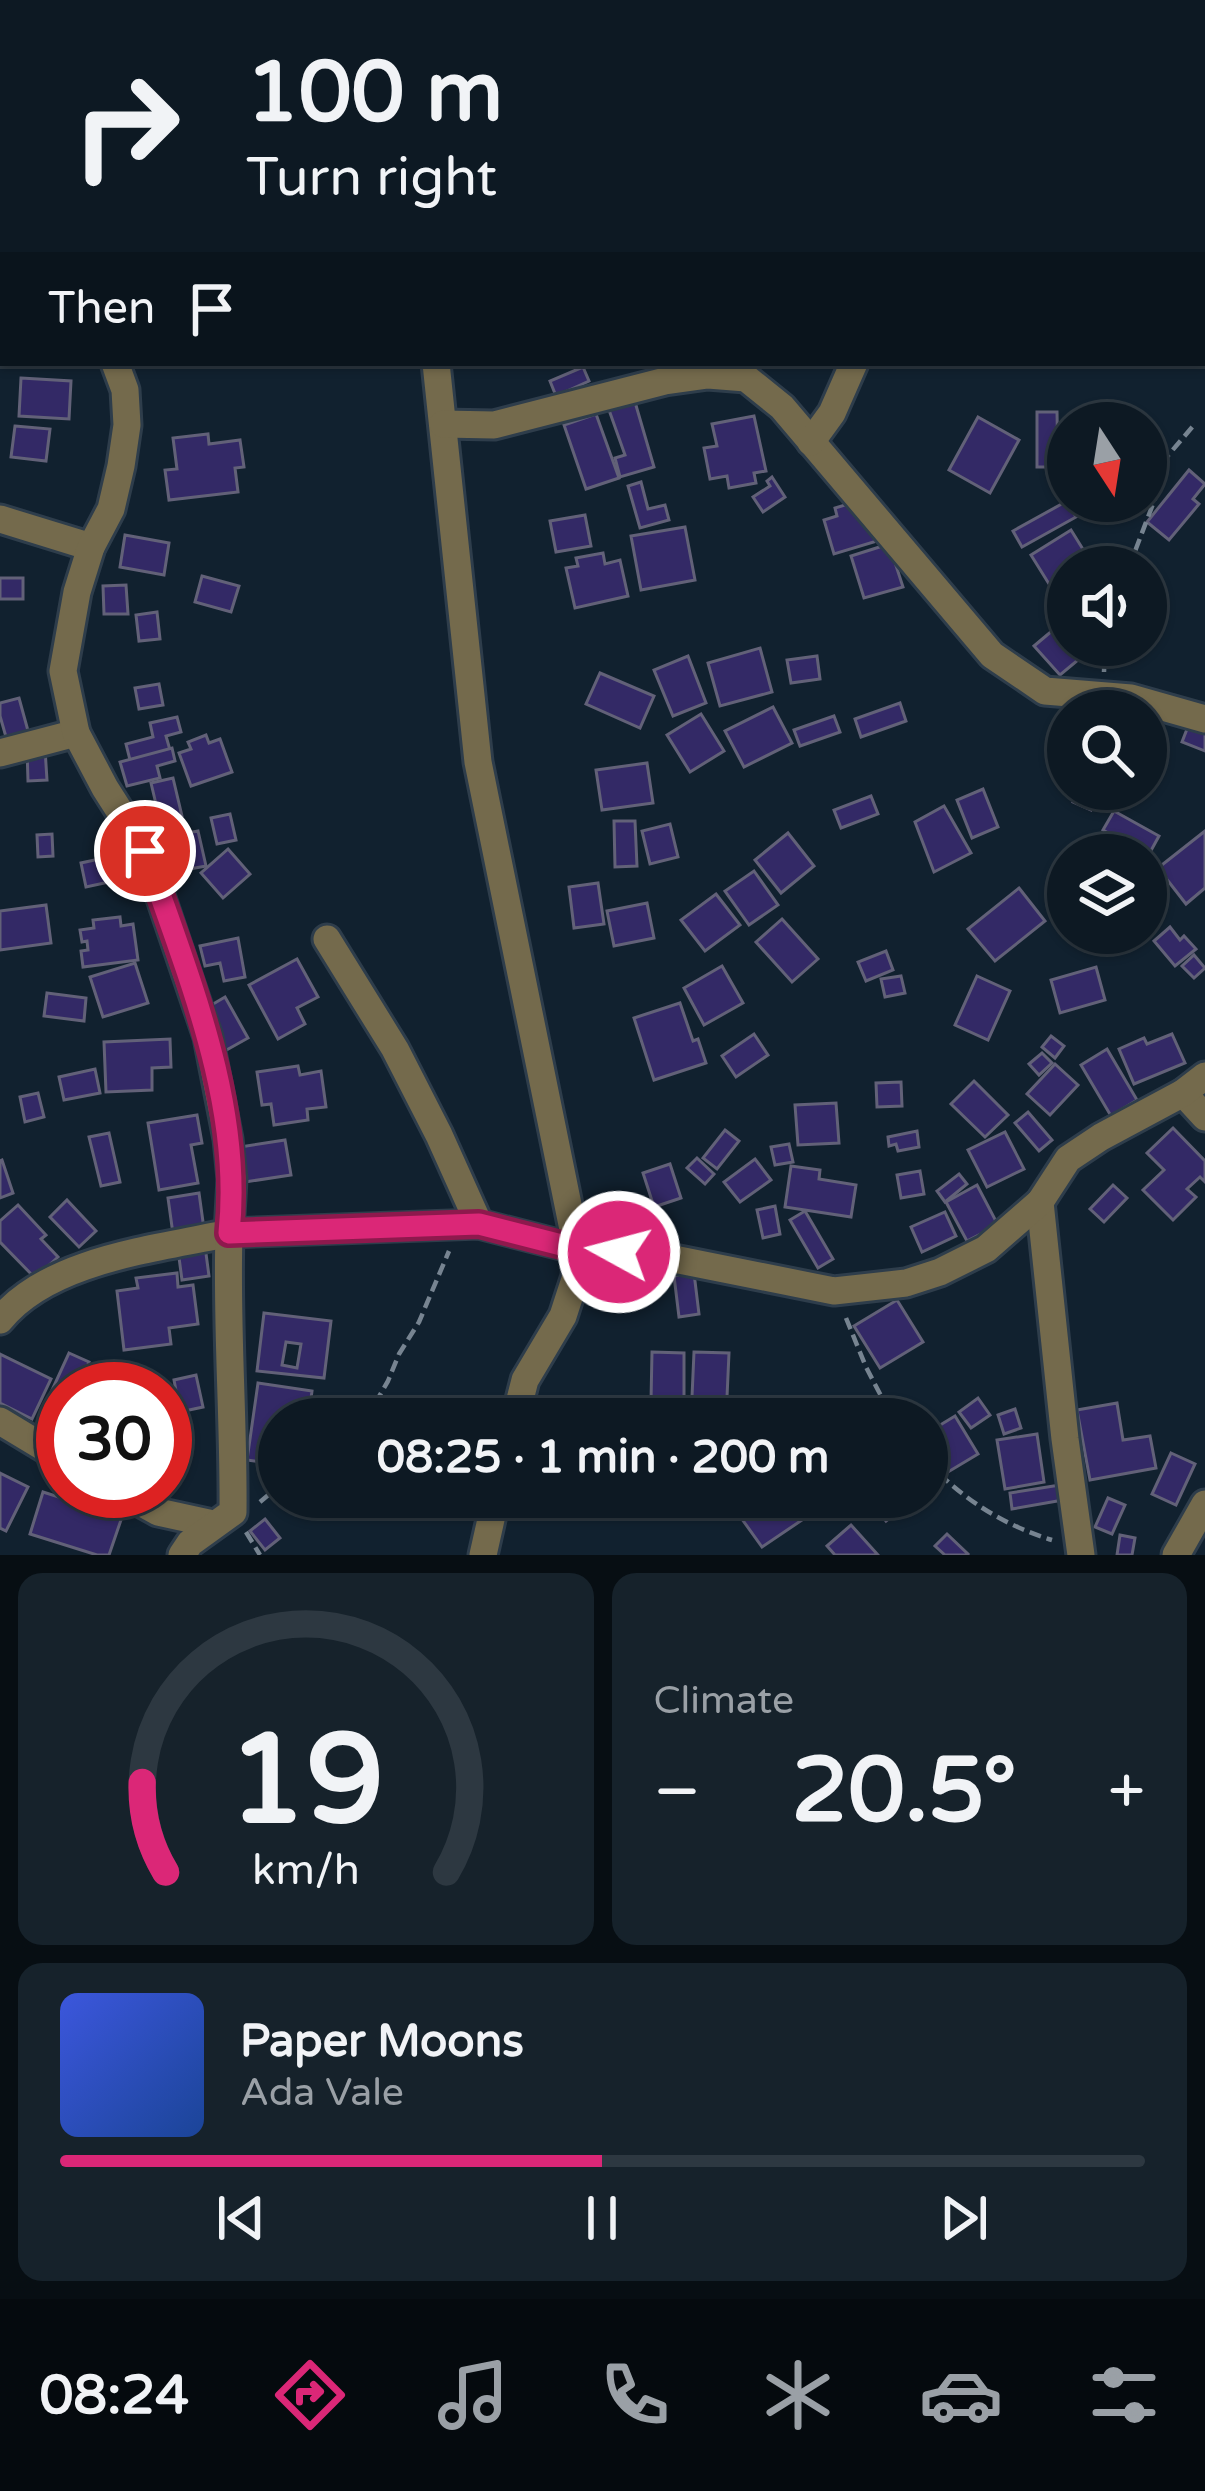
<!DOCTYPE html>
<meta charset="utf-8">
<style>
:root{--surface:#0d1923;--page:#16222b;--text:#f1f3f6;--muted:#9aa0a6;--line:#2d3841;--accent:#db2777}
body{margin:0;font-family:"Varela Round",sans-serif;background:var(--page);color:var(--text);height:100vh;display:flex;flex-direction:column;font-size:45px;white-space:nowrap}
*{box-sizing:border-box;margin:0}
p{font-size:39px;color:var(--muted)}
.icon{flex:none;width:66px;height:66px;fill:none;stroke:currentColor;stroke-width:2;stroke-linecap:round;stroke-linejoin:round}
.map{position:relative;height:1555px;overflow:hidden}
.drawer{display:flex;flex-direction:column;gap:18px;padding:18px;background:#070e13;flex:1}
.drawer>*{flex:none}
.banner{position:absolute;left:0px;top:0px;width:1206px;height:366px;box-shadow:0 3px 9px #0004,0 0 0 3px var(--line);background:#0d1923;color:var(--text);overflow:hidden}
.needle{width:78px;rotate:168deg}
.controls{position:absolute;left:1047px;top:402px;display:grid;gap:24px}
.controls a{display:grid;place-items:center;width:120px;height:120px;border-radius:50%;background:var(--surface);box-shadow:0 3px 9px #0004,0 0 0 3px var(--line);font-size:60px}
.speed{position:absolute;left:36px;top:1362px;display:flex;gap:24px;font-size:60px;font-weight:700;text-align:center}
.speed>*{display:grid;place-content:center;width:156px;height:156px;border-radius:50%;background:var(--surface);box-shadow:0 3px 9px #0004,0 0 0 3px var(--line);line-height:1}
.speed .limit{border:18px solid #d22;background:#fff;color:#111}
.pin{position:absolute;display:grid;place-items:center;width:102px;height:102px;color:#fff;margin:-51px;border:6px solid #fff;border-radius:50%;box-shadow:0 3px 12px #0007}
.me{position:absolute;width:132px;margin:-66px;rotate:277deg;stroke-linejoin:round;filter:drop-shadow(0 0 9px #0008)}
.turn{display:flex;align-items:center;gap:42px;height:252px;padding:0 48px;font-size:54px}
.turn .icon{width:156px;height:156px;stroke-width:2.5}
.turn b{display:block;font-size:84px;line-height:102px}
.then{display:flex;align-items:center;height:114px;padding:0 48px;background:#0003;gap:24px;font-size:45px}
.big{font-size:90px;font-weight:800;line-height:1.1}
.drawer .card{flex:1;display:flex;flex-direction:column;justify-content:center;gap:18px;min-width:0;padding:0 42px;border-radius:24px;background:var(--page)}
.drawer .dial{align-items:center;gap:0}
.dial svg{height:312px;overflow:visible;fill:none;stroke:var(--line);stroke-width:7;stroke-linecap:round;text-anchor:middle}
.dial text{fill:var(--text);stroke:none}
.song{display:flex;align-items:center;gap:36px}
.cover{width:144px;height:144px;border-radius:18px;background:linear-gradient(135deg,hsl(230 70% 55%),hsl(220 70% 35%))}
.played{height:12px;border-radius:6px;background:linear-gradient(90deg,var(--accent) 50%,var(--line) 50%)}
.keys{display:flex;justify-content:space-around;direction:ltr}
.heat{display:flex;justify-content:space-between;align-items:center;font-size:66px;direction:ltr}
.drawer .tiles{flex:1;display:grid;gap:18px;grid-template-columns:1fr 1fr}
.card:last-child{grid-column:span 2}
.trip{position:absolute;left:258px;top:1398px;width:690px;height:120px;border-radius:60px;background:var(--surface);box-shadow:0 3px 9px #0004,0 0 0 3px var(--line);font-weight:800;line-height:120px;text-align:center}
.menu{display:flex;height:192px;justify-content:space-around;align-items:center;background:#050a0e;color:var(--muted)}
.menu .icon{width:84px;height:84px}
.menu .on{color:var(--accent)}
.menu b{font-size:54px;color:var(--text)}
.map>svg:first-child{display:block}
.building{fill:#332966;stroke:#626178;stroke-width:3;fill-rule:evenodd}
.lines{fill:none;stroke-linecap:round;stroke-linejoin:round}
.minor-casing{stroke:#2e3d4b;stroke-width:33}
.path{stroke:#778491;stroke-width:4.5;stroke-dasharray:12 6;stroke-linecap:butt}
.minor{stroke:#746a4c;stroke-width:27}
.route-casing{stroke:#8e194d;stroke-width:30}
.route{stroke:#db2777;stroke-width:21}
</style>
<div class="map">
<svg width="1205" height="1555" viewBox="0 0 1205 1555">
<rect width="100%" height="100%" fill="#11212f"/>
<g class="building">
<path d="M1153,0h52v47l-2,-44h-50z"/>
<path d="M583,367l6,14 -33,15 -6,-15z"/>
<path d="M21,378l50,3 -2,38 -50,-3z"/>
<path d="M635,402l19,65 -34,10 -5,-19 10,-3 -16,-45z"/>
<path d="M1037,412h20l1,55h-21z"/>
<path d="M596,414l23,64 -33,11 -22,-64z"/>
<path d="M754,416l12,55 -12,2 2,10 -27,5 -2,-12 -17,3 -6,-31 13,-2 -5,-22z"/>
<path d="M978,417l41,23 -29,53 -41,-23z"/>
<path d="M15,426l35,3 -4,32 -35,-4z"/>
<path d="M208,434l1,10 31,-4 4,27 -9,1 3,24 -69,8 -4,-30 12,-1 -4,-31z"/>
<path d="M1158,446l3,16 -15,2v-16z"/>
<path d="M1189,470l16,14 -12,15 6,5 -30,36 -22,-18z"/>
<path d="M772,477l13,20 -22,15 -10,-15 17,-11 -3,-5z"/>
<path d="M641,482l7,27 17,-4 4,15 -29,8 -12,-42z"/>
<path d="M858,501l13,19 6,21 -43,13 -10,-34 13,-4 -2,-8z"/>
<path d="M1067,501l9,16 -54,30 -9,-16z"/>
<path d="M585,515l6,31 -35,6 -6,-31z"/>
<path d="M685,527l10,53 -54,10 -10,-54z"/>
<path d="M1071,530l23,37h-26v16l-14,9 -23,-37z"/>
<path d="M125,535l44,8 -5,32 -44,-8z"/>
<path d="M889,544l14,43 -39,11 -13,-42z"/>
<path d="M603,553l2,11 15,-4 8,36 -53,12 -9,-40 12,-2 -2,-8z"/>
<path d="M202,576l37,10 -8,26 -36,-10z"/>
<rect x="0" y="578" width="23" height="21"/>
<path d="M126,585l2,29h-24l-1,-28z"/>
<path d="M157,612l3,27 -21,2 -3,-26z"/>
<path d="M1059,625l9,11v9h8l8,10 -24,20 -26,-29z"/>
<path d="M760,648l12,44 -52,14 -12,-43z"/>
<path d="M688,656l18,47 -33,13 -19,-46z"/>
<path d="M817,656l3,23 -29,4 -4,-23z"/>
<path d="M600,673l54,23 -14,32 -54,-24z"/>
<path d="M159,684l4,21 -24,4 -4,-21z"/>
<path d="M19,698l11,40 -22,6 -8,-28v-13z"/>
<path d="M900,703l6,18 -45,16 -6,-18z"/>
<path d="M773,707l19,36 -48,24 -19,-36z"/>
<path d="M701,714l23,37 -34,21 -23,-37z"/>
<path d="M834,716l6,16 -40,14 -6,-16z"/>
<path d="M177,717l4,15 -15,4 4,14 -40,10 -4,-16 27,-7 -3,-14z"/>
<path d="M1189,724l16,6v21l-23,-9z"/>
<path d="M206,735l3,8 11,-4 12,33 -41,14 -12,-33 12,-4 -3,-7z"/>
<path d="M172,748l3,13 -18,5 3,12 -33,8 -7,-24z"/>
<path d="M27,749h18l2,31 -19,1z"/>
<path d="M647,763l6,40 -51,7 -6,-40z"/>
<path d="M173,778l9,38 -22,5 -9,-38z"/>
<path d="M983,789l15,38 -26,11 -15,-38z"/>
<path d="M1079,789l20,1 -8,20 -18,-8z"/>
<path d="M871,796l7,18 -37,14 -7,-18z"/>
<path d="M944,806l27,47 -37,19 -19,-50z"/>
<path d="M1114,811l45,25 -11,20 -45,-26z"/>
<path d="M230,814l6,26 -19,4 -6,-26z"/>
<path d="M614,821h21l2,45 -22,1z"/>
<path d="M670,824l8,33 -28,7 -8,-33z"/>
<path d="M198,831l8,35 -33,6 1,5 -6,2 -8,-41z"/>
<path d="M1205,831v57l-19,16 -28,-36z"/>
<path d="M788,833l26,33 -33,27 -26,-33z"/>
<path d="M52,834l1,22 -15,1 -1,-22z"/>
<path d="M228,849l22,25 -27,24 -22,-25z"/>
<path d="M113,856l5,24 -32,7 -5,-24z"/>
<path d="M754,871l24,34 -29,20 -24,-34z"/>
<path d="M598,883l6,41 -30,4 -5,-41z"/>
<path d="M1019,888l26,33 -50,40 -27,-32z"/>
<path d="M716,894l24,31 -35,26 -24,-31z"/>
<path d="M647,903l7,35 -40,8 -7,-35z"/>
<path d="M46,905l5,38 -51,7v-39z"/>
<path d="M120,917l1,9 12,-2 5,36 -55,7 -2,-16 7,-1 -1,-9 -5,1 -2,-12 14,-2 -1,-8z"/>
<path d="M782,919l36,40 -26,23 -36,-40z"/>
<path d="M1170,927l10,13 4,-4 12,13 -21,17 -21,-25z"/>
<path d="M238,938l7,39 -21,4 -4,-18 -15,3 -5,-20z"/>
<path d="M886,951l7,19 -27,11 -8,-19z"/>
<path d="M1194,955l11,13 -11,10 -12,-12z"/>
<path d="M297,959l21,38 -21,11 8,16 -27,15 -29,-54z"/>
<path d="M135,963l13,40 -45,14 -13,-40z"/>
<path d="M722,966l21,37 -39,22 -20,-37z"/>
<path d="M1096,967l9,33 -45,13 -9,-33z"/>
<path d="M901,976l4,17 -20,4 -4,-18z"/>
<path d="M977,976l33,15 -22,49 -33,-15z"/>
<path d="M47,993l39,5 -2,23 -40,-5z"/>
<path d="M225,997l23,41 -34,19 -23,-40z"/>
<path d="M680,1003l13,38 5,-2 8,24 -52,17 -20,-62z"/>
<path d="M754,1034l14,21 -32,22 -14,-21z"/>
<path d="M1172,1034l13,29 -51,21 -15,-35 25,-11 3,6z"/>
<path d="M1051,1036l13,10 -9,12 -13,-11z"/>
<path d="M170,1039l1,28 -19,1v22l-46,2 -2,-50z"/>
<path d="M1107,1049l30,51 -26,16 -30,-51z"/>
<path d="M1042,1053l10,10 -13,12 -10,-11z"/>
<path d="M1055,1064l23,21 -28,30 -23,-21z"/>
<path d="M298,1066l2,9 21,-4 5,36 -19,2 1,11 -34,5 -3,-21 -9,1 -5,-33z"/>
<path d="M95,1069l5,24 -36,7 -5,-23z"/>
<path d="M974,1081l34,34 -23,22 -34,-33z"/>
<path d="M901,1082l1,24 -25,1 -1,-24z"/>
<path d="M38,1093l6,24 -19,5 -5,-25z"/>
<path d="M836,1103l3,40 -41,2 -3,-40z"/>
<path d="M1028,1112l24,28 -13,11 -24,-28z"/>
<path d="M197,1115l5,28 -11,2 7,38 -39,7 -11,-67z"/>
<path d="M1173,1128l32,33v21l-5,-5 -13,12 9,8 -23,23 -30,-30 21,-20 -17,-17z"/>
<path d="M725,1130l14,11 -22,28 -14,-11z"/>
<path d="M917,1131l2,16 -21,4 -2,-7 -7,2 -1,-9z"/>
<path d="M1005,1132l19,37 -37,18 -19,-37z"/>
<path d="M109,1133l11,49 -19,4 -12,-49z"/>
<path d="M285,1140l6,35 -46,7 -5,-35z"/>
<path d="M789,1144l4,18 -18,3 -4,-18z"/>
<path d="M697,1158l17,16 -9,10 -18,-16z"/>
<path d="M755,1159l16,21 -31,22 -16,-20z"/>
<path d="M2,1160l11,33 -13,5v-37z"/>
<path d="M670,1164l11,34 -27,9 -11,-34z"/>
<path d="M791,1166l29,4 -1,9 37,6 -5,32 -66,-10z"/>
<path d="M920,1171l4,23 -23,4 -4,-23z"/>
<path d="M959,1174l8,10 -22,18 -8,-11z"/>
<path d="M977,1185l21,40 -31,16 -21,-39z"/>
<path d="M1113,1185l14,13 -23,24 -14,-13z"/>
<path d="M199,1193l5,36 -31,5 -5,-36z"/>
<path d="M67,1200l29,31 -17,16 -29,-30z"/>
<path d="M18,1205l28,30 -5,4 17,18 -23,21 -35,-36v-21z"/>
<path d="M775,1206l5,28 -17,4 -6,-28z"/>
<path d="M805,1211l28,48 -15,9 -28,-48z"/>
<path d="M945,1212l11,24 -34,16 -11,-25z"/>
<path d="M205,1246l4,30 -27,4 -4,-30z"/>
<path d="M177,1273l1,14 15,-2 5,39 -29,4 2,16 -47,6 -7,-59 21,-3 -2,-10z"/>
<path d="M694,1273l5,41 -20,3 -5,-41z"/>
<path d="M897,1300l26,42 -43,26 -26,-42z"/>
<path d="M264,1313l67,8 -7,57 -67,-7zM286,1342l15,2 -4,24 -15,-3z"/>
<path d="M652,1352l32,1v49l-33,-1z"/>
<path d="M694,1352l35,1 -3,66h-35z"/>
<path d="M69,1353l20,9 -12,27h-14v20l-16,-8z"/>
<path d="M0,1354l51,25 -19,40 -32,-16z"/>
<path d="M196,1375l7,32 -23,5 -6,-32z"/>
<path d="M258,1383l54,8 -3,23 -26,-3 -1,8h-3l-4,45 -28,-4z"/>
<path d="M978,1398l12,17 -19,13 -12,-16z"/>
<path d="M1117,1403l6,37 27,-4 6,32 -66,12 -13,-70z"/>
<path d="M1015,1409l6,19 -17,6 -6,-19z"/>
<path d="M955,1416l23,38 -30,18 -21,-39z"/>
<path d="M1037,1434l7,48 -39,7 -8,-49z"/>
<path d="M1171,1453l24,11 -19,41 -24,-11z"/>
<path d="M0,1473l28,14 -22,44 -6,-3z"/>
<path d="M1060,1485l3,15 -51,9 -2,-16z"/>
<path d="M43,1492l79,25 -13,38h-12l-67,-21z"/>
<path d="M309,1497h41l2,2 -15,19z"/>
<path d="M751,1497h85l-74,50 -28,-39z"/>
<path d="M871,1497h28l7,8 -20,16 -17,-23z"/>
<path d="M1108,1498l17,7 -13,29 -17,-7z"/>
<path d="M265,1519l15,19 -15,12 -15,-19z"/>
<path d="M851,1525l27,30h-43l-8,-9z"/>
<path d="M947,1534l21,20 -1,1h-22l-10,-9z"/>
<path d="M1120,1535l15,3 -3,17h-15z"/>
</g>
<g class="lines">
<g class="minor-casing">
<g id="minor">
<path d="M36,0l2,3"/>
<path d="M394,0v3"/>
<path d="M1203,222l2,2"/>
<path d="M436,363l42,399 99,487 -1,27 -13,40 -38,64 -10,39"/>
<path d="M443,424l51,1 171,-44 43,-6 38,3 36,29 210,248 53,36 86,7 74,21"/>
<path d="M811,442l21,-29 22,-50"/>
<path d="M0,519l91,28"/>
<path d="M0,753l76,-20"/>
<path d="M327,939l68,110 44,86 40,89"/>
<path d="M1183,1093l22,24"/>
<path d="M1040,1202l25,237 16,116"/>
<path d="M0,1320c49,-61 157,-71 229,-87l3,-54 -4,-40 -20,-102 -63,-186 -40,-63 -29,-55 -13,-62 14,-79 14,-45 20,-38 10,-43 6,-41 -2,-35 -10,-27"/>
<path d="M0,1421l63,38"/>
<path d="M120,1491l38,21 55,12"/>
<path d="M182,1555l8,-12 43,-31c1,-93 -7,-186 -4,-279l250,-9 98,25 82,7 175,35 72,-8 34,-11 46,-23 54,-47 28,-43 33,-22 82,-44 22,-17"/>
<path d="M483,1555l13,-58"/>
<path d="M1176,1555l29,-51"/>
</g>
</g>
<g class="path">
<path d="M1129,567l27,-71 9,-37 29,-34"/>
<path d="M1104,672l1,-27"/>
<path d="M846,1318l20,49 27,52"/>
<path d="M366,1419l22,-38 11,-27 20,-32 30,-71"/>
<path d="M927,1461c35,38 76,64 125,79"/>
<path d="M260,1502l19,-16"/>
<path d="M246,1532l14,23"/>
</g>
<use href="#minor" class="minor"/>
</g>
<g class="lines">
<g class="route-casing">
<path id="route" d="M145,851c41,121 98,251 84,382l250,-9 98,25 42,3"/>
</g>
<use href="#route" class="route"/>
</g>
</svg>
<div class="controls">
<a><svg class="needle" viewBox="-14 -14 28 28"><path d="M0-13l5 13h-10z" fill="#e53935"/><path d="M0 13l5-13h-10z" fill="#9aa0a6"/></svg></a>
<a><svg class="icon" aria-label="sound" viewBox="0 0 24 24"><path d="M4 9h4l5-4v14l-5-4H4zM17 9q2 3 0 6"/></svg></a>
<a><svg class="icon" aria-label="search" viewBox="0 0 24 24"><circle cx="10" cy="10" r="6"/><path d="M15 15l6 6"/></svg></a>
<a><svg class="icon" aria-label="layers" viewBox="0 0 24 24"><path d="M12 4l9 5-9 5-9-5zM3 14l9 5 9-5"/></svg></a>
</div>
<div class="speed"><div class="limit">30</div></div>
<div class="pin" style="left:145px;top:851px;background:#d93025"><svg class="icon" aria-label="arrive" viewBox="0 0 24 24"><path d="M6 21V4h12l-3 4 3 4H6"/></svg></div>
<svg class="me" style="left:619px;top:1252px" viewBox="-20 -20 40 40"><circle r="17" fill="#db2777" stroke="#fff" stroke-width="3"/><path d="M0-11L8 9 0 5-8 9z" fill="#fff"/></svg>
<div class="trip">08:25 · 1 min · 200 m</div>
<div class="banner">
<div class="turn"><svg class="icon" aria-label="right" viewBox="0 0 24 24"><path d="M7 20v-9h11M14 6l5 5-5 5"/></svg><div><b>100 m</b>Turn right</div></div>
<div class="then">Then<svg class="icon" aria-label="arrive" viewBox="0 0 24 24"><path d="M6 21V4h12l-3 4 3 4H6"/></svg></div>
</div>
</div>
<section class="drawer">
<div class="tiles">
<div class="card dial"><svg viewBox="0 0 100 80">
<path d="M14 69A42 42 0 1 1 86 69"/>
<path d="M14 69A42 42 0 0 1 8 46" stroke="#db2777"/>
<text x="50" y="56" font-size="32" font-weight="700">19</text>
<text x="50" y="72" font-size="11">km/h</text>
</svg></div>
<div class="card"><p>Climate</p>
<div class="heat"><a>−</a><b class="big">20.5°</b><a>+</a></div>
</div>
<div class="card">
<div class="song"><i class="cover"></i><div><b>Paper Moons</b><p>Ada Vale</p></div></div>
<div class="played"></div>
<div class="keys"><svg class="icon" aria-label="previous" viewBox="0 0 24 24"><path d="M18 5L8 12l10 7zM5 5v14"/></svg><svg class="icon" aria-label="pause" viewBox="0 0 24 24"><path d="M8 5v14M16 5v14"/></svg><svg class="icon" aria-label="next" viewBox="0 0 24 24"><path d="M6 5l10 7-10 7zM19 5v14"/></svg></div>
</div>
</div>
</section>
<nav class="menu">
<b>08:24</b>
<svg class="icon on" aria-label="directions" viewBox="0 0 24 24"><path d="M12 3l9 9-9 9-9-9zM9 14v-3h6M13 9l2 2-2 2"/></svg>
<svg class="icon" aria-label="music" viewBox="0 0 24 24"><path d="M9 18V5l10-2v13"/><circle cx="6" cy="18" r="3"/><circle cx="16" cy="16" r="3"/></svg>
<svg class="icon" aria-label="phone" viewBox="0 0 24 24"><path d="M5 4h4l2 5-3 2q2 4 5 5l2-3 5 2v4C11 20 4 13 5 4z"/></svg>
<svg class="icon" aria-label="climate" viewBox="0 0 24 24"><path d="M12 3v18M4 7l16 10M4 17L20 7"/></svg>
<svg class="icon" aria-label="car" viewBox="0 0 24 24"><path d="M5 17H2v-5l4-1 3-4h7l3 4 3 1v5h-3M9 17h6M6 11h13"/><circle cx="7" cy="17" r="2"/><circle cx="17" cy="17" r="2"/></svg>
<svg class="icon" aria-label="filters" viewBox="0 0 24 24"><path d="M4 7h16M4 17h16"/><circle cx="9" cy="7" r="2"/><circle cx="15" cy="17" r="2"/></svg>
</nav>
